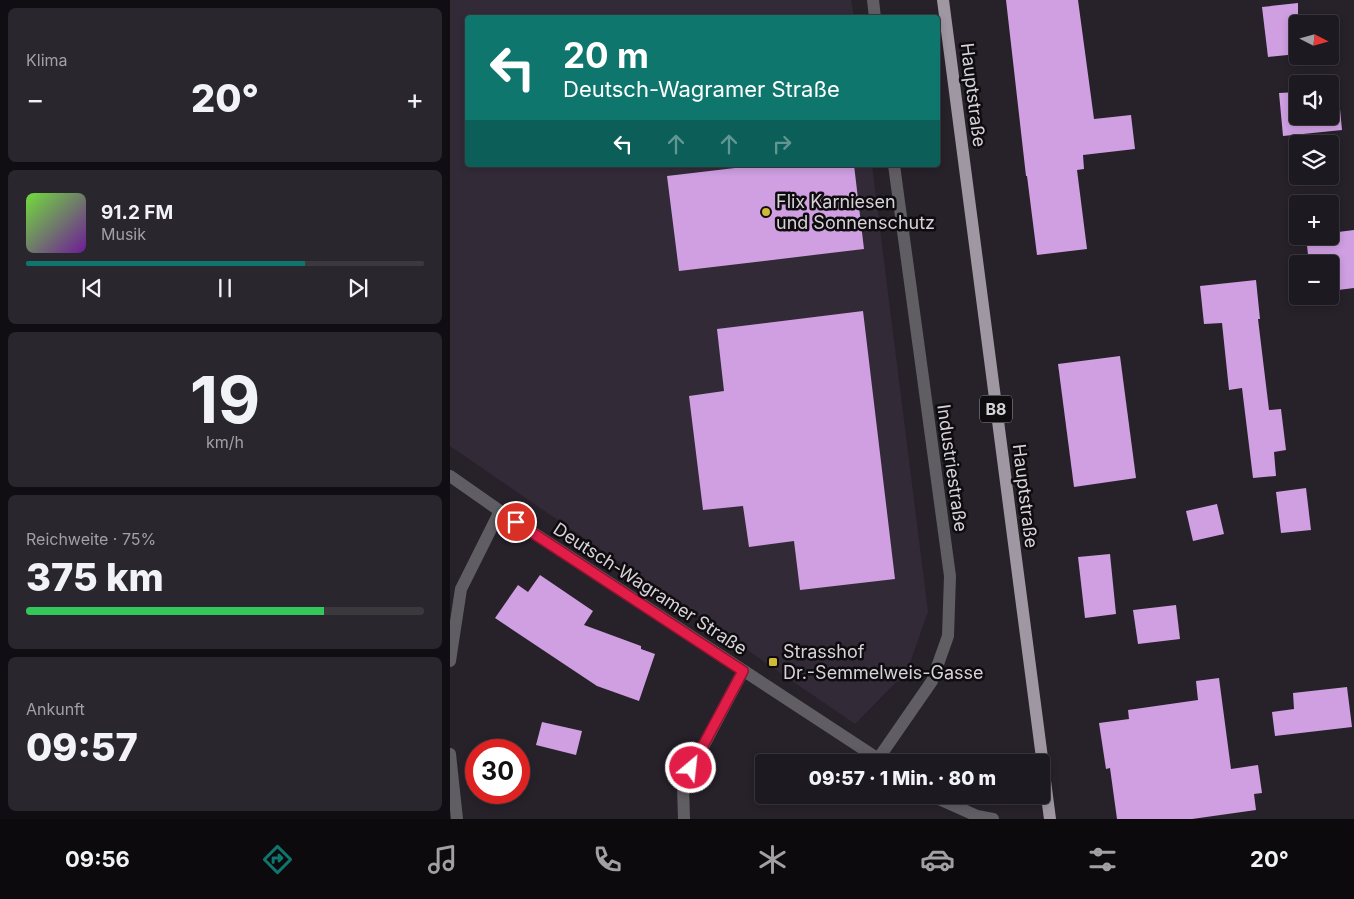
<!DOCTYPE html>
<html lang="de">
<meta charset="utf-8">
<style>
:root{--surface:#1d1920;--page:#2a262d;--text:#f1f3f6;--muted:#a0a0a5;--line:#3b383e;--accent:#0f766e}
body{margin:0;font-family:Inter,sans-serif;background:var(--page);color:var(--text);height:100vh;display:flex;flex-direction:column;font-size:19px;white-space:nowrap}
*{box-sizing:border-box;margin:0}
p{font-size:16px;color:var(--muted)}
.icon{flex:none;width:28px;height:28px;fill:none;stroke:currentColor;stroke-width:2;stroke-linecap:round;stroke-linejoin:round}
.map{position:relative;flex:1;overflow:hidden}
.details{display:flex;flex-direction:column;gap:8px;padding:8px;background:#100e12;width:450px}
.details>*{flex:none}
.hud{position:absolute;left:15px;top:15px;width:475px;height:152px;border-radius:5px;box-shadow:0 2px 8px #0003,0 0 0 1px var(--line);background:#0f766e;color:#fff;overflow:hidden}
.needle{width:32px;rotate:96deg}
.controls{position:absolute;left:839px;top:15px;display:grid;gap:10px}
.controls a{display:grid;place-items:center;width:50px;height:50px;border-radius:5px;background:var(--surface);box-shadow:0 2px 8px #0003,0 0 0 1px var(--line);font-size:25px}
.speed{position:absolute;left:15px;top:739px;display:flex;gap:10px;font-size:25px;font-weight:700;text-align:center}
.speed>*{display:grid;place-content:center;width:65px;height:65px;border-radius:50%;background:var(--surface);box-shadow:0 2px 8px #0003,0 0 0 1px var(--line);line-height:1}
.speed .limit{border:8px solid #d22;background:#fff;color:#111}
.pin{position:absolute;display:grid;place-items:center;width:42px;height:42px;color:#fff;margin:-21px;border:2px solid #fff;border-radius:50%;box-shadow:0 1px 5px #0007}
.me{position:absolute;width:55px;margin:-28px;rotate:28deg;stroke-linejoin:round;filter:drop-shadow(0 0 4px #0008)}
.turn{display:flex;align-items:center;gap:18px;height:105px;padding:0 15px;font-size:22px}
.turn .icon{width:65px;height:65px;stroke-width:2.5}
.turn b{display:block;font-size:35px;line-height:42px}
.lanes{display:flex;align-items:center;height:48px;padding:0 15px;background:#0003;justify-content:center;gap:25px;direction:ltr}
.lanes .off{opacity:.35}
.big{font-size:38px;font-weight:800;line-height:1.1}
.details .tile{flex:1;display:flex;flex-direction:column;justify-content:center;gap:8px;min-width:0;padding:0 18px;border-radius:8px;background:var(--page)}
.details .dial{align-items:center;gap:0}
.dial b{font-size:65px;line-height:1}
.song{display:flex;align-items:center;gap:15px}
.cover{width:60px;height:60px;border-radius:8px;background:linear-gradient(135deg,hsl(100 70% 55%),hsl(280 70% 35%))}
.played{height:5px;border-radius:2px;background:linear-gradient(90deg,var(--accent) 70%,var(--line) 70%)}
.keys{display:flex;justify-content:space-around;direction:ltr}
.heat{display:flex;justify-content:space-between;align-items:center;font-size:28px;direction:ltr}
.charge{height:8px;border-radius:4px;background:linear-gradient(90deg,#34c759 75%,var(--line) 0)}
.trip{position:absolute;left:305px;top:754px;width:295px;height:50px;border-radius:5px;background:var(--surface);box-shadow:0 2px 8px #0003,0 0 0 1px var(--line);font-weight:800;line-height:50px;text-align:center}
.tab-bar{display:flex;height:80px;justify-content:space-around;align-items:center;background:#0c0a0d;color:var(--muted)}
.tab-bar .icon{width:35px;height:35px}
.tab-bar .active{color:var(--accent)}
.tab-bar b{font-size:22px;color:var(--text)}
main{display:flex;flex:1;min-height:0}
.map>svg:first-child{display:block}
.built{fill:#332a38}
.building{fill:#cf9fe2}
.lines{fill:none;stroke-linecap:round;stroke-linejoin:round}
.minor{stroke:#615e63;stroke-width:12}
.major{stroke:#9f98a2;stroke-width:12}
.route-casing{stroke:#92132f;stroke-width:12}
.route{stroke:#e11d48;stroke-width:9}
.poi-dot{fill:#ceb938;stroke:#0f0c10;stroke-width:2}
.labels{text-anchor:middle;stroke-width:5;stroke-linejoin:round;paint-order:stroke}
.shield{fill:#0f0c10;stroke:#9b979c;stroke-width:1}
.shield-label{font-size:16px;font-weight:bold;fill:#d7d2d8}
.street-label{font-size:18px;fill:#d7d2d8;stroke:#0f0c10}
.poi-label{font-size:18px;fill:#d7d2d8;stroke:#0f0c10;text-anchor:start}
</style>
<main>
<section class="details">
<div class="tile"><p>Klima</p>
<div class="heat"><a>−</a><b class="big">20°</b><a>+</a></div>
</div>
<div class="tile">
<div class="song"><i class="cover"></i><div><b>91.2 FM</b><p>Musik</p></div></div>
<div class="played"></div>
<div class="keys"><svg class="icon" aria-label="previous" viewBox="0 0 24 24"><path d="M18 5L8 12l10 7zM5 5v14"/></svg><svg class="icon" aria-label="pause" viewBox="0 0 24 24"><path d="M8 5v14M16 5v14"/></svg><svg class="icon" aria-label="next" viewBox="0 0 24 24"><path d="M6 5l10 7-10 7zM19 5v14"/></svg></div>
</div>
<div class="tile dial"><b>19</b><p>km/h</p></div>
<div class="tile"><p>Reichweite · 75%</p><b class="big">375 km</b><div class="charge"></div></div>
<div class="tile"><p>Ankunft</p><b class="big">09:57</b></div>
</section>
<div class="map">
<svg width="904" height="819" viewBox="0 0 904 819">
<rect width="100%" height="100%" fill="#27212a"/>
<path class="built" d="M0,0h401l3,17 -386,1v147h404l56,447 -21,59 -52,53 -405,-278z"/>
<g class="building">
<path d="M556,0h72l16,119 37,-4 4,34 -52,6 1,14 -7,1 10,79 -50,6 -10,-79h-1z"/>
<path d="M848,3v51l-30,3 -6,-50z"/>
<path d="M888,88l4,42 -59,6 -4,-43 19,-1v24h32v-27z"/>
<path d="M285,165h119l10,84 -185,22 -12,-95 68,-8z"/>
<path d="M904,230v58l-24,3v-27h-21l-3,-28h24v-3z"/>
<path d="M806,280l4,39h-2l11,91 12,-1 5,41 -12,2 2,24 -23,2 -11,-90 -13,2 -7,-67 -18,1 -4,-38z"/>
<path d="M413,311l32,268 -95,11 -6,-49 -45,6 -6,-41 -40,4 -14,-114 35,-5 -7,-62z"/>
<path d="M670,356l16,122 -62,9 -16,-123z"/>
<path d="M856,488l5,42 -30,3 -5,-41z"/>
<path d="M767,504l7,30 -31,7 -7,-30z"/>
<path d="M660,554l6,60 -31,4 -7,-61z"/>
<path d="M90,575l53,36 -9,14 57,21v3l14,5 -16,47 -42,-15 -102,-68 23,-33 10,7z"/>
<path d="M726,605l4,34 -42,5 -5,-34z"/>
<path d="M769,678l12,91 27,-4 4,28 -8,1 2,16 -64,9h-75l-7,-51 -4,1 -7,-46 30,-4 -1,-9 70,-10 -2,-19z"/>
<path d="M897,687l5,40 -77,9 -3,-24 22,-3 -1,-16z"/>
<path d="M92,722l40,9 -6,24 -40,-10z"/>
</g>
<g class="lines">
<g class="minor">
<path d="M423,0l2,18"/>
<path d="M0,476l50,35 383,251"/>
<path d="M0,661l11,-72 39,-78"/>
<path d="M0,754l7,65"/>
<path d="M428,759l54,-78 16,-45 2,-60 -56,-411"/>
<path d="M480,795l47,21 16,3"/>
<path d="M234,819l-1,-34 60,-114"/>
</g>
<path class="major" d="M493,0l107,819"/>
</g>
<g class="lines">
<g class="route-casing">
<path id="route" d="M66,522l227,149 -52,97"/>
</g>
<use href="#route" class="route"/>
</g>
<g class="poi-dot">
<circle cx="316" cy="212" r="5"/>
<rect x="318" y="657" width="10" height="10" rx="2.5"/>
</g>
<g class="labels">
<rect class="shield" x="530" y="395.5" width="32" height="27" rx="4"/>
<g class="shield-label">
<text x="546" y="415">B8</text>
</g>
<g class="street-label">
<text transform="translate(523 95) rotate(83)" y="6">Hauptstraße</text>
<text transform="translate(502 468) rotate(82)" y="6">Industriestraße</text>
<text transform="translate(575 496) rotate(83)" y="6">Hauptstraße</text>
<text transform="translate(200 589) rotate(33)" y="6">Deutsch-Wagramer Straße</text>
</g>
<g class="poi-label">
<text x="326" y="208">Flix Karniesen<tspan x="326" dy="21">und Sonnenschutz</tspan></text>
<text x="333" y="658">Strasshof<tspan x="333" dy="21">Dr.-Semmelweis-Gasse</tspan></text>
</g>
</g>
</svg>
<div class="controls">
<a><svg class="needle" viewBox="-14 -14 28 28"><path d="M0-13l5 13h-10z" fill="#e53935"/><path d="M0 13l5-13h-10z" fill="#a0a0a5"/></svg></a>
<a><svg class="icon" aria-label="sound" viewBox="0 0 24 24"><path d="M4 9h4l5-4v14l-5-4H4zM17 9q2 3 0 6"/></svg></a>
<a><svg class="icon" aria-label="layers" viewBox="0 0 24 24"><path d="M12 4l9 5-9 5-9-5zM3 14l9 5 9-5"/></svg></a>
<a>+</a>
<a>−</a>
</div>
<div class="speed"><div class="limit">30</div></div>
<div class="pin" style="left:66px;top:522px;background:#d93025"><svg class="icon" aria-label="arrive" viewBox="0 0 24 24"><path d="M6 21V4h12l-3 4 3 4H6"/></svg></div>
<svg class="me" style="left:241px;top:768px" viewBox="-20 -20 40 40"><circle r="17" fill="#e11d48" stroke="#fff" stroke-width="3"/><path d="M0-11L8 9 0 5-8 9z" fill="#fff"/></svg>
<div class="trip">09:57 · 1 Min. · 80 m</div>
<div class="hud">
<div class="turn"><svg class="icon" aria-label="left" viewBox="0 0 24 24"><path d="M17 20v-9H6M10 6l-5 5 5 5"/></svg><div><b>20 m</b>Deutsch-Wagramer Straße</div></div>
<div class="lanes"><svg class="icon" aria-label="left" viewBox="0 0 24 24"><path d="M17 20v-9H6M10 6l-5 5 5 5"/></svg><svg class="icon off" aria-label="ahead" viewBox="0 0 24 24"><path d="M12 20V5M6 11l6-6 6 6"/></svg><svg class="icon off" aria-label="ahead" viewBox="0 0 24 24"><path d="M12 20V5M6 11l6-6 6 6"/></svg><svg class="icon off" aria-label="right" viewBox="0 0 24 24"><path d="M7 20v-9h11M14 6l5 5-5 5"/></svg></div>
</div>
</div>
</main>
<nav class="tab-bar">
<b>09:56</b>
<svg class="icon active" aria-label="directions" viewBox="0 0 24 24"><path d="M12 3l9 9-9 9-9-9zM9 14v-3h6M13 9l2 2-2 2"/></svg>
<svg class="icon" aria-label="music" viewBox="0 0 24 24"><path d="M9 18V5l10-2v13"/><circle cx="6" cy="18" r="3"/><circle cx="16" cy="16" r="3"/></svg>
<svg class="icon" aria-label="phone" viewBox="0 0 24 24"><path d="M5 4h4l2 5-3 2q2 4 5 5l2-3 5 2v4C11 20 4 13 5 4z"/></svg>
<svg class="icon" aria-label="climate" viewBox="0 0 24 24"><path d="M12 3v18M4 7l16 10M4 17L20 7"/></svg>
<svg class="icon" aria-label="car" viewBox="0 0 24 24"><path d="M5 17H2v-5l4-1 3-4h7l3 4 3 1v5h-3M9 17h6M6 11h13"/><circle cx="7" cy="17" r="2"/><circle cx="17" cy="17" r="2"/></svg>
<svg class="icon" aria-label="filters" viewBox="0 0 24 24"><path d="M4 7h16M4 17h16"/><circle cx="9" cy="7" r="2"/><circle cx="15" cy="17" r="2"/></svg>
<b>20°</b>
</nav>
